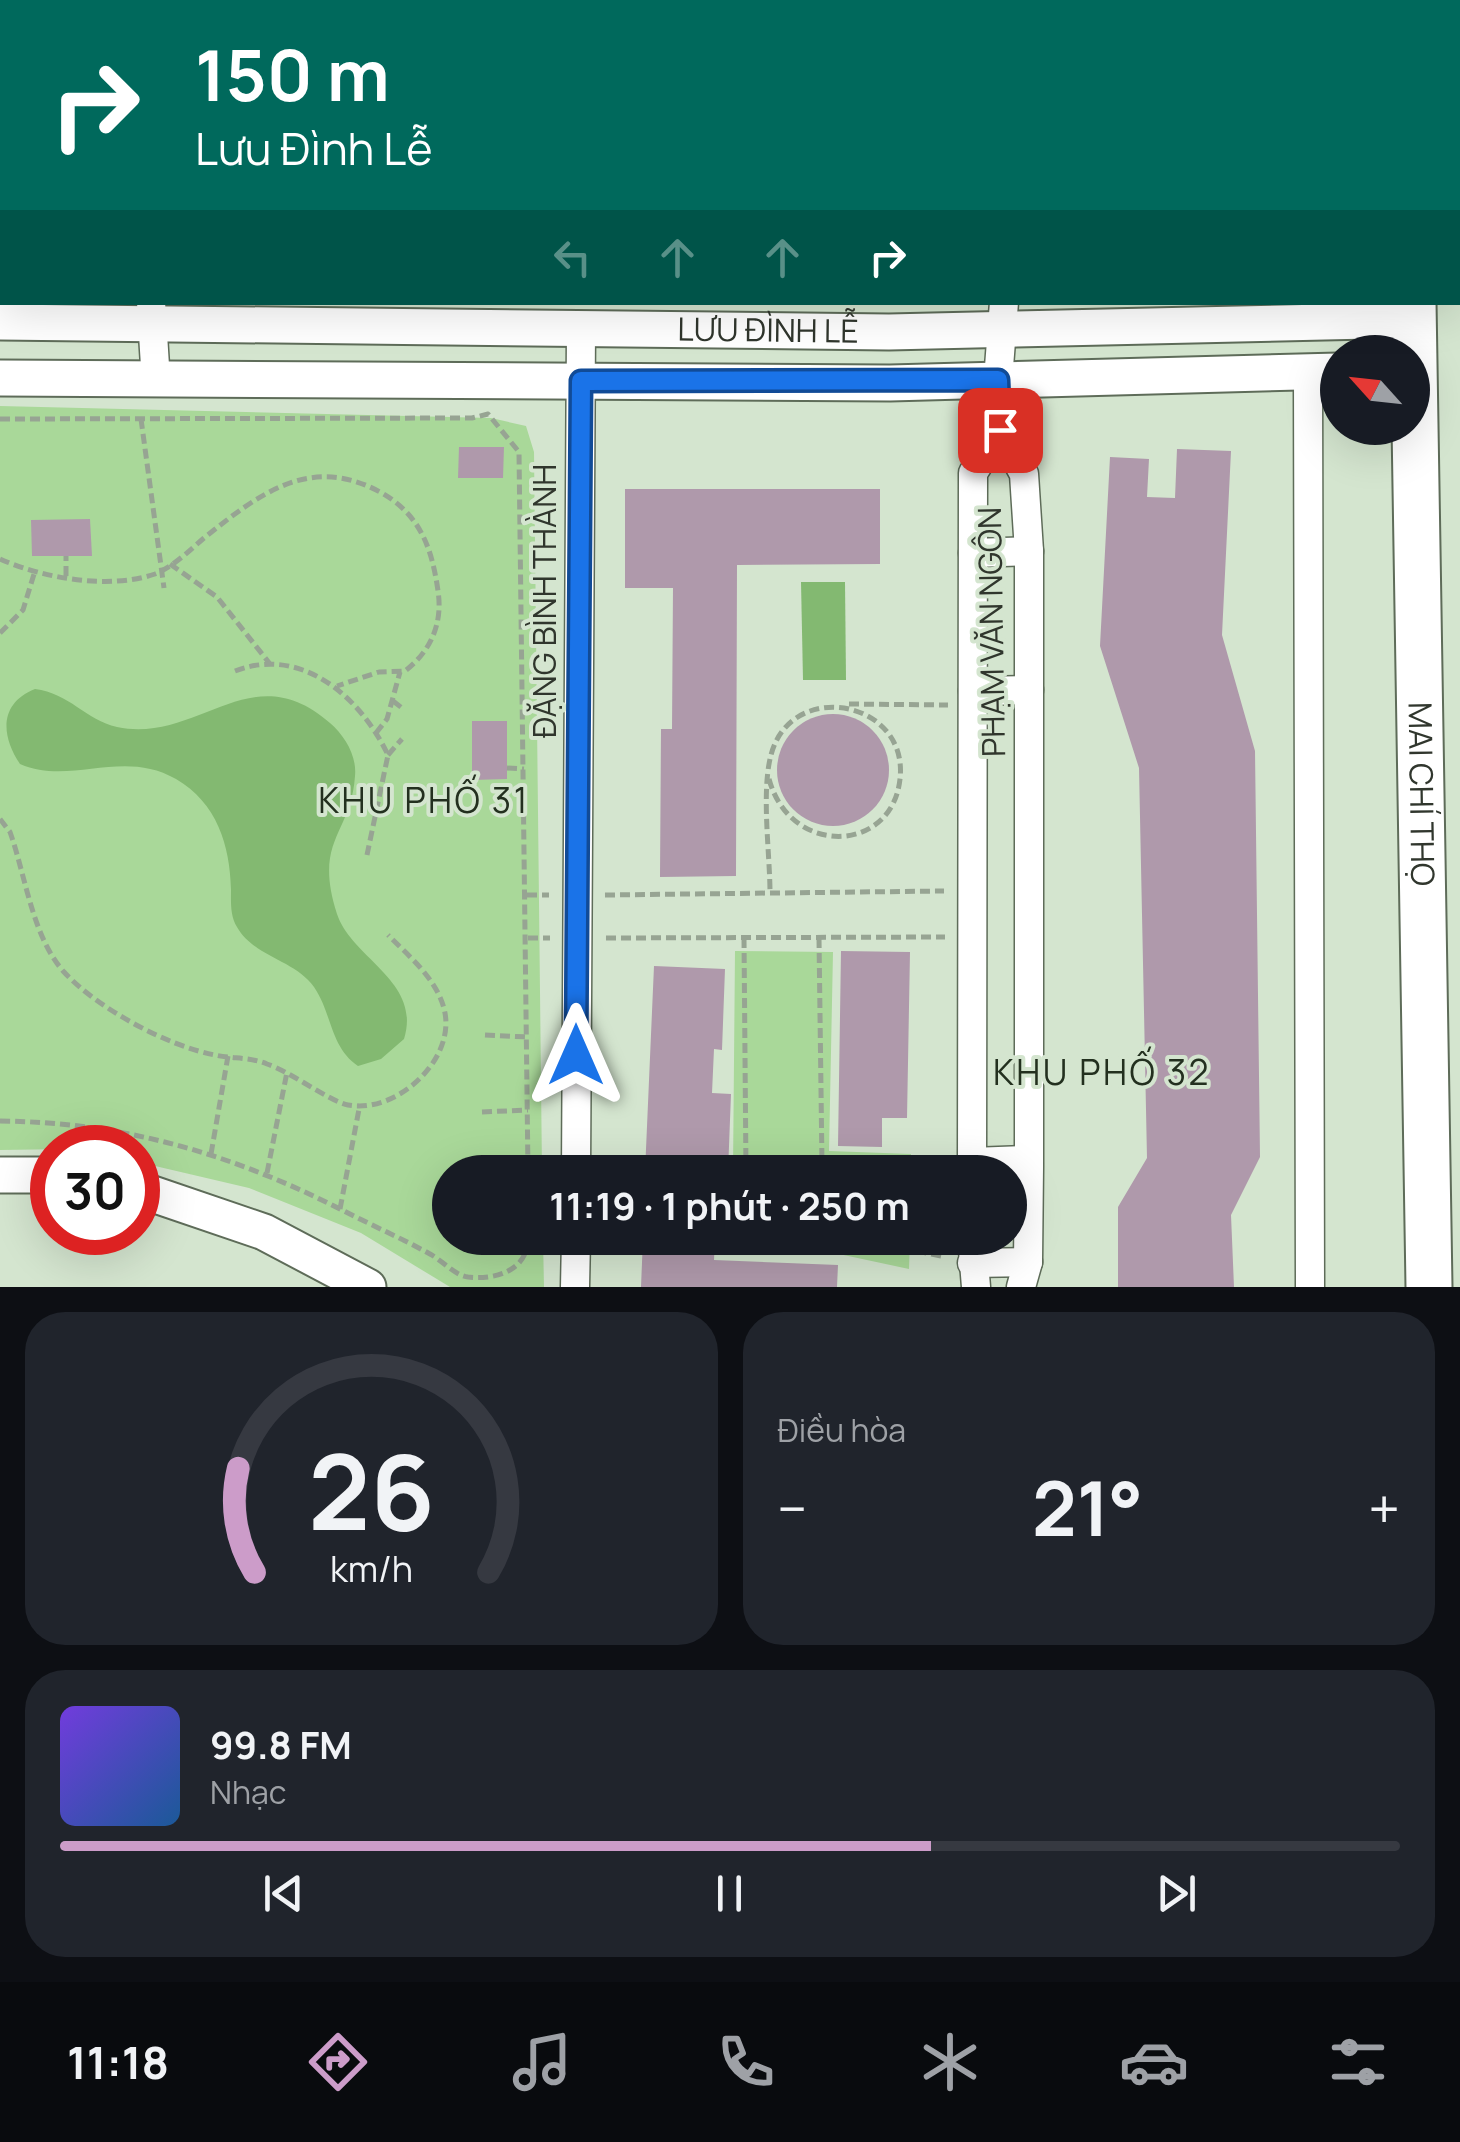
<!DOCTYPE html>
<html lang="vi">
<meta charset="utf-8">
<style>
:root{--surface:#171b24;--page:#20242c;--text:#f1f3f6;--muted:#9ea1a6;--line:#363941;--accent:#cc9cc9}
body{margin:0;font-family:Manrope,sans-serif;background:var(--page);color:var(--text);height:100vh;display:flex;flex-direction:column;font-size:38px;white-space:nowrap}
*{box-sizing:border-box;margin:0}
p{font-size:32px;color:var(--muted)}
.icon{flex:none;width:55px;height:55px;fill:none;stroke:currentColor;stroke-width:2;stroke-linecap:round;stroke-linejoin:round}
.map{position:relative;height:1287px;overflow:hidden}
.sheet{display:flex;flex-direction:column;gap:25px;padding:25px;background:#0d0f14;flex:1}
.sheet>*{flex:none}
.guide{position:absolute;left:0px;top:0px;width:1460px;height:305px;box-shadow:0 10px 40px #0002;background:#00695c;color:#fff;overflow:hidden}
.needle{width:65px;rotate:297deg}
.tools{position:absolute;left:1320px;top:335px;display:grid;gap:20px}
.tools a{display:grid;place-items:center;width:110px;height:110px;border-radius:50%;background:var(--surface);box-shadow:0 10px 40px #0002;font-size:50px}
.speed{position:absolute;left:30px;top:1125px;display:flex;gap:20px;font-size:50px;font-weight:700;text-align:center}
.speed>*{display:grid;place-content:center;width:130px;height:130px;border-radius:50%;background:var(--surface);box-shadow:0 10px 40px #0002;line-height:1}
.speed .limit{border:15px solid #d22;background:#fff;color:#111}
.pin{position:absolute;display:grid;place-items:center;width:85px;height:85px;color:#fff;margin:-42px;border-radius:20px;box-shadow:0 5px 15px #0006}
.me{position:absolute;width:110px;margin:-55px;rotate:0deg;stroke-linejoin:round;filter:drop-shadow(0 0 8px #0008)}
.turn{display:flex;align-items:center;gap:35px;height:210px;padding:0 30px;font-size:45px}
.turn .icon{width:130px;height:130px;stroke-width:2.5}
.turn b{display:block;font-size:70px;line-height:85px}
.lanes{display:flex;align-items:center;height:95px;padding:0 30px;background:#0003;justify-content:center;gap:50px;direction:ltr}
.lanes .off{opacity:.35}
.big{font-size:75px;font-weight:700;line-height:1.1}
.sheet .card{flex:1;display:flex;flex-direction:column;justify-content:center;gap:15px;min-width:0;padding:0 35px;border-radius:40px;background:var(--page)}
.sheet .dial{align-items:center;gap:0}
.dial svg{height:260px;overflow:visible;fill:none;stroke:var(--line);stroke-width:7;stroke-linecap:round;text-anchor:middle}
.dial text{fill:var(--text);stroke:none}
.song{display:flex;align-items:center;gap:30px}
.cover{width:120px;height:120px;border-radius:15px;background:linear-gradient(135deg,hsl(260 70% 55%),hsl(210 70% 35%))}
.played{height:10px;border-radius:5px;background:linear-gradient(90deg,var(--accent) 65%,var(--line) 65%)}
.keys{display:flex;justify-content:space-around;direction:ltr}
.heat{display:flex;justify-content:space-between;align-items:center;font-size:55px;direction:ltr}
.sheet .tiles{flex:1;display:grid;gap:25px;grid-template-columns:1fr 1fr}
.card:last-child{grid-column:span 2}
.trip{position:absolute;left:432px;top:1155px;width:595px;height:100px;border-radius:50px;background:var(--surface);box-shadow:0 10px 40px #0002;font-weight:700;line-height:100px;text-align:center}
.menu{display:flex;height:160px;justify-content:space-around;align-items:center;background:#090b0e;color:var(--muted)}
.menu .icon{width:70px;height:70px}
.menu .current{color:var(--accent)}
.menu b{font-size:45px;color:var(--text)}
.map>svg:first-child{display:block}
.green{fill:#a9d899}
.water{fill:#83b971}
.building{fill:#af99ab}
.lines{fill:none;stroke-linecap:round;stroke-linejoin:round}
.minor-casing{stroke:#5e6c59;stroke-width:31}
.tertiary-casing{stroke:#5e6c59;stroke-width:39}
.primary-casing{stroke:#5e6c59;stroke-width:49}
.path{stroke:#97a493;stroke-width:5;stroke-dasharray:10 5;stroke-linecap:butt}
.minor{stroke:#fff;stroke-width:28}
.tertiary{stroke:#fff;stroke-width:35}
.primary{stroke:#fff;stroke-width:45}
.route-casing{stroke:#114b97;stroke-width:25}
.route{stroke:#1a73e8;stroke-width:18}
.labels{text-anchor:middle;stroke-width:8;stroke-linejoin:round;paint-order:stroke}
.street-label{font-size:32px;fill:#30362d;stroke:#d4e5cf}
.neighbourhood-label{font-size:35px;letter-spacing:2.5px;fill:#23301f;stroke:#d4e5cf}
</style>
<div class="map">
<svg width="1460" height="1287" viewBox="0 0 1460 1287">
<rect width="100%" height="100%" fill="#d4e5cf"/>
<g class="green">
<path d="M0,406l491,12 35,8 8,26 8,720h-92v66h93l1,49h-94l-89,-54 -112,-45 -111,-26v-14l-138,2z"/>
<path d="M735,951l98,1 -4,199 82,3v18h-178z"/>
<path d="M764,1238h146l-1,31z"/>
</g>
<g class="water">
<path d="M801,582h44l1,98h-43z"/>
<path d="M35,689c34,4 51,31 82,38 82,17 134,-74 213,-4 15,13 27,33 25,53 -4,59 -42,63 -18,138 15,45 85,67 67,125l-23,20 -23,7c-28,-19 -26,-53 -44,-79 -19,-27 -60,-30 -77,-60 -7,-11 -6,-25 -6,-37 -1,-45 -14,-87 -55,-111 -54,-31 -105,7 -156,-15 -20,-30 -20,-61 15,-75z"/>
</g>
<g class="building">
<path d="M459,447h45l-1,31h-45z"/>
<path d="M1177,449l54,2 -9,184 33,116 5,406 -29,58 3,72h-116v-80l29,-49 -8,-390 -39,-122 10,-189 39,2 -2,38 28,1z"/>
<path d="M625,489h255v75l-143,1 -1,311 -76,1 1,-148h11l1,-141h-48z"/>
<path d="M90,519l2,37h-60l-1,-36z"/>
<circle cx="833" cy="770" r="56"/>
<path d="M472,721h35v58l-35,1z"/>
<path d="M841,951l69,1 -3,166h-25v29l-44,-1z"/>
<path d="M654,966l71,3 -3,81 -8,-1 -2,44 19,1 -3,78h-83z"/>
<path d="M643,1238h72l-1,22 124,5 -1,22h-196z"/>
</g>
<g class="lines">
<g class="minor-casing">
<g id="minor">
<path d="M150,0v2"/>
<path d="M991,0v2"/>
<path d="M151,302l5,80"/>
<path d="M1004,302l-6,78 2,50 24,44 5,77v616l-1,95 -7,25"/>
<path d="M1308,374l2,913"/>
<path d="M973,553l56,-2"/>
<path d="M973,691l56,-1"/>
<path d="M972,1162l56,-2"/>
<path d="M576,1172l5,-843"/>
<path d="M972,1172l1,-699 27,-43"/>
<path d="M972,1238l4,49"/>
<path d="M972,1263l56,-1"/>
<path d="M575,1287l1,-49"/>
</g>
</g>
<g class="tertiary-casing">
<g id="tertiary">
<path id="s1" d="M0,322l889,10 524,-12"/>
<path d="M0,378l890,5 448,-12"/>
<path d="M0,1175h52"/>
<path d="M138,1189l126,43 104,55"/>
</g>
</g>
<g class="primary-casing">
<g id="primary">
<path d="M1412,0v2"/>
<path id="s2" d="M1413,302l16,985"/>
</g>
</g>
<g class="path">
<path d="M0,419l472,-1 16,-4 31,38 9,720"/>
<path d="M141,419l23,169"/>
<path d="M0,559c43,19 109,31 155,15 18,-7 35,-24 49,-36 55,-44 106,-84 176,-46 40,22 52,56 58,99 5,32 -7,60 -33,80l-26,1 -42,14"/>
<path d="M170,564l47,33 53,67"/>
<path d="M66,576v-20"/>
<path d="M0,633l23,-23 11,-36"/>
<path d="M235,671c67,-26 126,27 153,84l-21,100"/>
<path d="M393,701l9,7"/>
<path d="M849,704l99,1"/>
<path d="M376,733l11,-14 13,-47"/>
<path d="M388,755l14,-16"/>
<path d="M507,768l17,1"/>
<path d="M769,779c21,78 123,75 131,0 9,-79 -109,-101 -129,-24 -10,37 -1,99 -1,138"/>
<path d="M0,819l10,13c16,45 22,104 54,140 33,36 103,74 151,83 18,4 35,2 52,9 24,8 62,37 81,41 47,9 106,-43 97,-92 -6,-32 -35,-56 -57,-78"/>
<path d="M527,895h22"/>
<path d="M605,895l339,-4"/>
<path d="M528,938h22"/>
<path d="M606,938l339,-1"/>
<path d="M744,938l2,234"/>
<path d="M819,938l3,227"/>
<path d="M485,1035l43,2"/>
<path d="M482,1112l46,-2"/>
<path d="M0,1121c123,1 232,33 342,89 29,15 59,28 88,44 13,7 24,21 38,23 27,3 60,-6 60,-39"/>
<path d="M211,1154l17,-98"/>
<path d="M746,1166l197,-3"/>
<path d="M267,1173l20,-101"/>
<path d="M340,1209l20,-105"/>
<path d="M858,1238l87,19"/>
</g>
<use href="#minor" class="minor"/>
<use href="#tertiary" class="tertiary"/>
<use href="#primary" class="primary"/>
</g>
<g class="lines">
<g class="route-casing">
<path id="route" d="M576,1055l5,-674 417,-1 2,50"/>
</g>
<use href="#route" class="route"/>
</g>
<g class="labels">
<g class="street-label">
<text dy="11" stroke="none"><textPath href="#s1" startOffset="768">LƯU ĐÌNH LỄ</textPath></text>
<text transform="translate(545 601) rotate(-90)" y="11">ĐẶNG BÌNH THÀNH</text>
<text transform="translate(992 632) rotate(-91)" y="11">PHẠM VĂN NGÔN</text>
<text dy="11" stroke="none"><textPath href="#s2" startOffset="492">MAI CHÍ THỌ</textPath></text>
</g>
<g class="neighbourhood-label">
<text x="424" y="813">KHU PHỐ 31</text>
<text x="1102" y="1085">KHU PHỐ 32</text>
</g>
</g>
</svg>
<div class="tools">
<a><svg class="needle" viewBox="-14 -14 28 28"><path d="M0-13l5 13h-10z" fill="#e53935"/><path d="M0 13l5-13h-10z" fill="#9ea1a6"/></svg></a>
</div>
<div class="speed"><div class="limit">30</div></div>
<div class="pin" style="left:1000px;top:430px;background:#d93025"><svg class="icon" aria-label="arrive" viewBox="0 0 24 24"><path d="M6 21V4h12l-3 4 3 4H6"/></svg></div>
<svg class="me" style="left:576px;top:1055px" viewBox="-20 -20 40 40"><path d="M0-17L14 15 0 8-14 15z" fill="#1a73e8" stroke="#fff" stroke-width="4"/></svg>
<div class="trip">11:19 · 1 phút · 250 m</div>
<div class="guide">
<div class="turn"><svg class="icon" aria-label="right" viewBox="0 0 24 24"><path d="M7 20v-9h11M14 6l5 5-5 5"/></svg><div><b>150 m</b>Lưu Đình Lễ</div></div>
<div class="lanes"><svg class="icon off" aria-label="left" viewBox="0 0 24 24"><path d="M17 20v-9H6M10 6l-5 5 5 5"/></svg><svg class="icon off" aria-label="ahead" viewBox="0 0 24 24"><path d="M12 20V5M6 11l6-6 6 6"/></svg><svg class="icon off" aria-label="ahead" viewBox="0 0 24 24"><path d="M12 20V5M6 11l6-6 6 6"/></svg><svg class="icon" aria-label="right" viewBox="0 0 24 24"><path d="M7 20v-9h11M14 6l5 5-5 5"/></svg></div>
</div>
</div>
<section class="sheet">
<div class="tiles">
<div class="card dial"><svg viewBox="0 0 100 80">
<path d="M14 69A42 42 0 1 1 86 69"/>
<path d="M14 69A42 42 0 0 1 9 37" stroke="#cc9cc9"/>
<text x="50" y="56" font-size="32" font-weight="700">26</text>
<text x="50" y="72" font-size="11">km/h</text>
</svg></div>
<div class="card"><p>Điều hòa</p>
<div class="heat"><a>−</a><b class="big">21°</b><a>+</a></div>
</div>
<div class="card">
<div class="song"><i class="cover"></i><div><b>99.8 FM</b><p>Nhạc</p></div></div>
<div class="played"></div>
<div class="keys"><svg class="icon" aria-label="previous" viewBox="0 0 24 24"><path d="M18 5L8 12l10 7zM5 5v14"/></svg><svg class="icon" aria-label="pause" viewBox="0 0 24 24"><path d="M8 5v14M16 5v14"/></svg><svg class="icon" aria-label="next" viewBox="0 0 24 24"><path d="M6 5l10 7-10 7zM19 5v14"/></svg></div>
</div>
</div>
</section>
<nav class="menu">
<b>11:18</b>
<svg class="icon current" aria-label="directions" viewBox="0 0 24 24"><path d="M12 3l9 9-9 9-9-9zM9 14v-3h6M13 9l2 2-2 2"/></svg>
<svg class="icon" aria-label="music" viewBox="0 0 24 24"><path d="M9 18V5l10-2v13"/><circle cx="6" cy="18" r="3"/><circle cx="16" cy="16" r="3"/></svg>
<svg class="icon" aria-label="phone" viewBox="0 0 24 24"><path d="M5 4h4l2 5-3 2q2 4 5 5l2-3 5 2v4C11 20 4 13 5 4z"/></svg>
<svg class="icon" aria-label="climate" viewBox="0 0 24 24"><path d="M12 3v18M4 7l16 10M4 17L20 7"/></svg>
<svg class="icon" aria-label="car" viewBox="0 0 24 24"><path d="M5 17H2v-5l4-1 3-4h7l3 4 3 1v5h-3M9 17h6M6 11h13"/><circle cx="7" cy="17" r="2"/><circle cx="17" cy="17" r="2"/></svg>
<svg class="icon" aria-label="filters" viewBox="0 0 24 24"><path d="M4 7h16M4 17h16"/><circle cx="9" cy="7" r="2"/><circle cx="15" cy="17" r="2"/></svg>
</nav>
